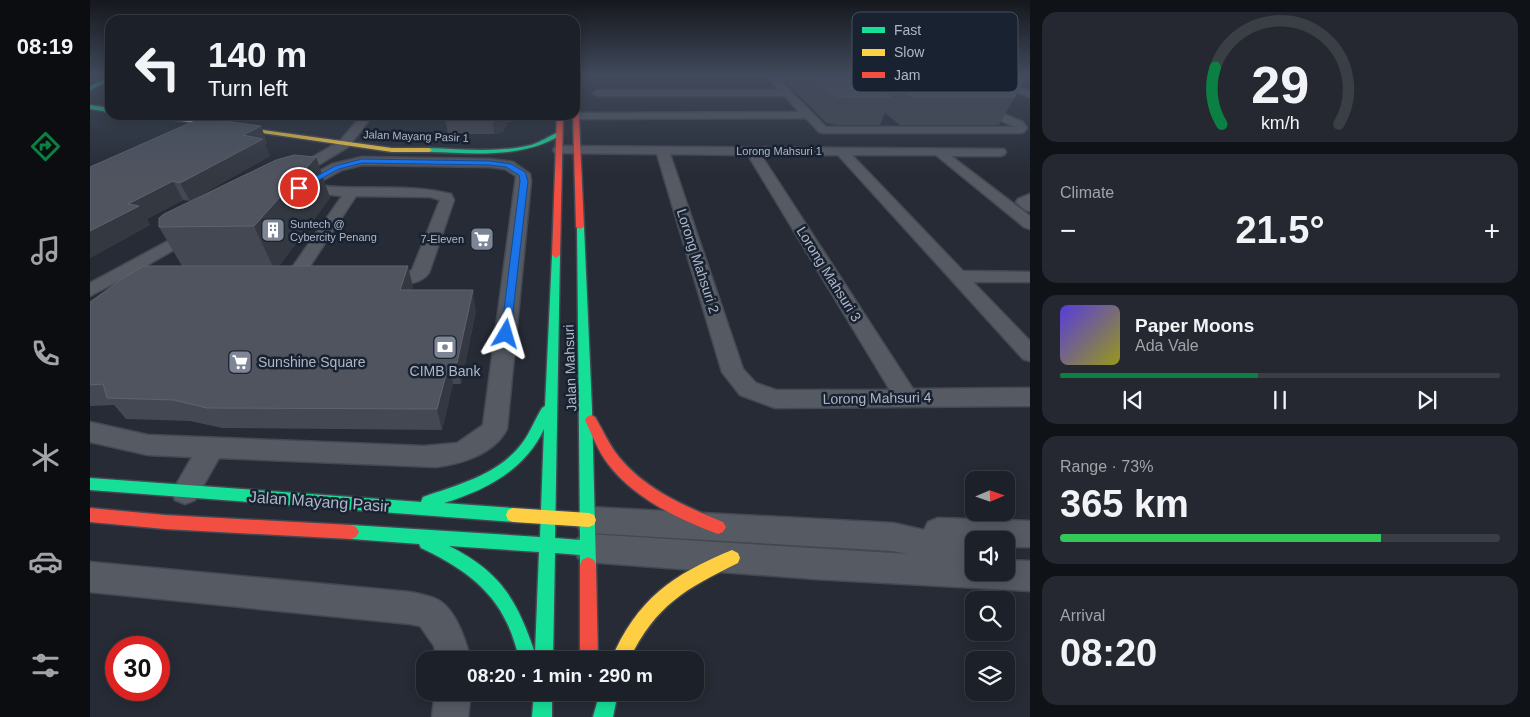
<!DOCTYPE html>
<meta charset="utf-8">
<style>
:root{--surface:#1c2028;--page:#252830;--text:#f1f3f6;--muted:#a0a3a8;--line:#3a3e45;--accent:#0b8043}
body{margin:0;font-family:Arial,sans-serif;background:var(--page);color:var(--text);height:100vh;display:flex;flex-direction:column;font-size:19px;white-space:nowrap}
*{box-sizing:border-box;margin:0}
p{font-size:16px;color:var(--muted)}
.icon{flex:none;width:28px;height:28px;fill:none;stroke:currentColor;stroke-width:2;stroke-linecap:round;stroke-linejoin:round}
.map{position:relative;flex:1;overflow:hidden}
.details{display:flex;flex-direction:column;gap:12px;padding:12px;background:#0f1216;width:500px}
.details>*{flex:none}
.hud{position:absolute;left:15px;top:15px;width:475px;height:105px;border-radius:15px;box-shadow:0 2px 12px #0003,0 0 0 1px var(--line);background:#1c2028;color:var(--text);overflow:hidden}
.needle{width:32px;rotate:88deg}
.fabs{position:absolute;left:875px;top:471px;display:grid;gap:10px}
.fabs a{display:grid;place-items:center;width:50px;height:50px;border-radius:10px;background:var(--surface);box-shadow:0 2px 12px #0003,0 0 0 1px var(--line);font-size:25px}
.speed{position:absolute;left:15px;top:636px;display:flex;gap:10px;font-size:25px;font-weight:700;text-align:center}
.speed>*{display:grid;place-content:center;width:65px;height:65px;border-radius:50%;background:var(--surface);box-shadow:0 2px 12px #0003,0 0 0 1px var(--line);line-height:1}
.speed .limit{border:8px solid #d22;background:#fff;color:#111}
.pin{position:absolute;display:grid;place-items:center;width:42px;height:42px;color:#fff;margin:-21px;border:2px solid #fff;border-radius:50%;box-shadow:0 1px 5px #0007}
.me{position:absolute;width:55px;margin:-28px;rotate:7deg;stroke-linejoin:round;filter:drop-shadow(0 0 4px #0008)}
.turn{display:flex;align-items:center;gap:18px;height:105px;padding:0 20px;font-size:22px}
.turn .icon{width:65px;height:65px;stroke-width:2.5}
.turn b{display:block;font-size:35px;line-height:42px}
.big{font-size:38px;font-weight:700;line-height:1.1}
.details .tile{flex:1;display:flex;flex-direction:column;justify-content:center;gap:8px;min-width:0;padding:0 18px;border-radius:15px;background:var(--page)}
.details .dial{align-items:center;gap:0}
.dial svg{height:130px;overflow:visible;fill:none;stroke:var(--line);stroke-width:7;stroke-linecap:round;text-anchor:middle}
.dial text{fill:var(--text);stroke:none}
.song{display:flex;align-items:center;gap:15px}
.cover{width:60px;height:60px;border-radius:8px;background:linear-gradient(135deg,hsl(250 70% 55%),hsl(60 70% 35%))}
.played{height:5px;border-radius:2px;background:linear-gradient(90deg,var(--accent) 45%,var(--line) 45%)}
.keys{display:flex;justify-content:space-around;direction:ltr}
.heat{display:flex;justify-content:space-between;align-items:center;font-size:28px;direction:ltr}
.charge{height:8px;border-radius:4px;background:linear-gradient(90deg,#34c759 73%,var(--line) 0)}
.trip{position:absolute;left:326px;top:651px;width:288px;height:50px;border-radius:15px;background:var(--surface);box-shadow:0 2px 12px #0003,0 0 0 1px var(--line);font-weight:700;line-height:50px;text-align:center}
main{display:flex;flex:1;min-height:0}
.dock{display:flex;flex-direction:column;width:90px;justify-content:space-around;align-items:center;background:#0b0d10;color:var(--muted)}
.dock .icon{width:35px;height:35px}
.dock .on{color:var(--accent)}
.dock b{font-size:22px;color:var(--text)}
.map>svg:first-child{display:block}
.lines{fill:none;stroke-linecap:round;stroke-linejoin:round}
.street-casing{stroke:#434852;stroke-width:3}
.fast-casing{stroke:#434852;stroke-width:3}
.slow-casing{stroke:#434852;stroke-width:3}
.jam-casing{stroke:#434852;stroke-width:3}
.street{fill:#565a63;fill-rule:evenodd}
.fast{fill:#16e098;fill-rule:evenodd}
.slow{fill:#ffcf43;fill-rule:evenodd}
.jam{fill:#f24e42;fill-rule:evenodd}
.wall{fill:#434852}
.shaded-wall{fill:#333841}
.building{fill:#4f545f;stroke:#5e646f}
.route{fill:#1a73e8;stroke:#114b97}
.labels{text-anchor:middle;stroke-width:5;stroke-linejoin:round;paint-order:stroke}
.far-street-label{font-size:11px;fill:#aeb7c8;stroke:#192230}
.far-poi-label{font-size:11px;fill:#aeb7c8;stroke:#192230;text-anchor:start}
.street-label{font-size:14px;fill:#aeb7c8;stroke:#192230}
.poi-label{font-size:14px;fill:#aeb7c8;stroke:#192230;text-anchor:start}
.near-street-label{font-size:16px;fill:#aeb7c8;stroke:#192230}
.key{fill:#192230;stroke:#464f5e;stroke-width:1}
.key-label{font-size:14px;fill:#aeb7c8}
</style>
<main>
<nav class="dock">
<b>08:19</b>
<svg class="icon on" aria-label="directions" viewBox="0 0 24 24"><path d="M12 3l9 9-9 9-9-9zM9 14v-3h6M13 9l2 2-2 2"/></svg>
<svg class="icon" aria-label="music" viewBox="0 0 24 24"><path d="M9 18V5l10-2v13"/><circle cx="6" cy="18" r="3"/><circle cx="16" cy="16" r="3"/></svg>
<svg class="icon" aria-label="phone" viewBox="0 0 24 24"><path d="M5 4h4l2 5-3 2q2 4 5 5l2-3 5 2v4C11 20 4 13 5 4z"/></svg>
<svg class="icon" aria-label="climate" viewBox="0 0 24 24"><path d="M12 3v18M4 7l16 10M4 17L20 7"/></svg>
<svg class="icon" aria-label="car" viewBox="0 0 24 24"><path d="M5 17H2v-5l4-1 3-4h7l3 4 3 1v5h-3M9 17h6M6 11h13"/><circle cx="7" cy="17" r="2"/><circle cx="17" cy="17" r="2"/></svg>
<svg class="icon" aria-label="filters" viewBox="0 0 24 24"><path d="M4 7h16M4 17h16"/><circle cx="9" cy="7" r="2"/><circle cx="15" cy="17" r="2"/></svg>
</nav>
<div class="map">
<svg width="940" height="717" viewBox="0 0 940 717">
<rect width="100%" height="100%" fill="#262b35"/>
<g class="lines">
<g class="street-casing">
<g id="street">
<path d="M676,76h10l50,51h189l-42,-19 -1,-2 1,-2 4,-1 46,19 4,6 -3,4 -4,1h-197l-4,-1 -13,-14 -229,1 -6,-3 6,-3 222,-1 -14,-16h-187l-5,-3 5,-3h181z"/>
<path d="M881,76h14l45,15v6z"/>
<path d="M272,115h11l-25,32 -51,31h-10l-2,-3 2,-3 53,-31z"/>
<path d="M469,146l445,3 2,3 -2,3 -4,1h-49l79,60v13l-6,-2 -88,-72h-84l111,116 67,1v10h-57l57,59v20l-7,-2 -185,-204h-77l152,234 117,-1v18l-255,2 -35,-13 -18,-23 -65,-218 -102,-1 -2,-3 2,-3zM580,154l78,1 142,235h-114l-20,-7 -13,-14z"/>
<path d="M272,157l128,2 23,3 17,12 1,7 -24,248c-13,25 -45,35 -71,38l-217,-9 -24,42 -10,4 -10,-4 -3,-8 20,-35 -44,-2 -58,-13v-20l58,13 276,11 33,-3 26,-18 33,-249 -11,-7 -15,-2 -128,-2 -20,5 -28,15c45,6 93,-2 137,9l3,6 -25,73c-10,14 -37,13 -52,9l-3,-4 3,-4c11,-3 25,2 35,-4l28,-70 -10,-3 -74,-1 -57,87 -6,1 -6,-1 -3,-4 58,-83 -43,-4 -7,-4 2,-3 38,-21z"/>
<path d="M940,194v17l-5,-1 -9,-8 2,-3z"/>
<path d="M104,227l6,2 2,3 -2,3 -63,36 26,4 3,4 -3,4 -21,1 -18,-6 -34,18v-13z"/>
<path d="M499,507l304,16 31,7 4,-8 10,-4 92,3v26h-24v-7h-32v32h32v-12l24,1v30l-215,-12 -227,-17 -10,-4 -5,-10 5,-10 10,-4 320,20 -15,-3 -304,-18 -10,-4 -4,-9 4,-9z"/>
<path d="M0,562l320,30c10,2 22,4 30,9 17,11 26,41 31,59h-34l-3,-14 -14,-20 -10,-2 -320,-32z"/>
<path d="M345,692h36l-3,25h-36z"/>
</g>
</g>
<g class="fast-casing">
<g id="fast">
<path d="M20,77v3l-20,10v-4z"/>
<path d="M0,105l20,3v4l-20,-3z"/>
<path d="M469,132l3,2 -1,1c-40,24 -87,18 -132,17l-3,-2 3,-2c33,1 69,5 102,-3 10,-3 18,-9 28,-13z"/>
<path d="M487,225h6l1,2 8,182 4,156 -2,5 -6,3 -6,-3 -2,-5v-10l-25,-2 -2,107h-33c-4,-12 -7,-25 -13,-37 -17,-37 -50,-58 -86,-75l-2,-4 -68,-5 -5,-2 -3,-5 3,-5 5,-2 189,12 4,-108c-19,41 -58,61 -100,74l69,5 5,2 2,5 -2,5 -5,2 -423,-32v-12l331,24 2,-5c36,-13 76,-22 100,-55 8,-11 12,-23 19,-34l3,-2 7,-151 4,-3 4,3 -5,283 25,2zM359,546l90,6 -4,101c-18,-53 -34,-81 -86,-107z"/>
<path d="M444,692h18v25h-20z"/>
<path d="M510,692h18l-5,25h-20z"/>
</g>
</g>
<g class="slow-casing">
<g id="slow">
<path d="M51,115h15l236,33h37l3,2 -3,2h-37z"/>
<path d="M423,508l76,5 5,2 2,5 -2,5 -5,2 -76,-5 -5,-2 -2,-5 2,-5z"/>
<path d="M642,550l6,3 2,5 -2,5c-53,26 -82,42 -109,97h-18c25,-60 62,-86 121,-110z"/>
</g>
</g>
<g class="jam-casing">
<g id="jam">
<path d="M485,76h2l7,151 -4,2 -4,-2 -3,-112h2z"/>
<path d="M467,115h6l-3,140 -4,3 -4,-3z"/>
<path d="M501,415l4,2c8,13 14,28 24,40 27,33 66,49 104,65l3,5 -3,5 -5,2c-40,-15 -83,-35 -110,-70 -10,-13 -16,-29 -23,-44l2,-3z"/>
<path d="M0,508l75,7 186,10 5,2 3,5 -3,5 -5,2 -186,-10 -75,-7z"/>
<path d="M498,557l6,3 2,5 2,95h-18v-95l2,-5z"/>
</g>
</g>
<use href="#street" class="street"/>
<use href="#fast" class="fast"/>
<use href="#slow" class="slow"/>
<use href="#jam" class="jam"/>
</g>
<g class="wall">
<path d="M692,76h244l-10,19 -1,2 -16,28h-99l-15,-12 -5,12h-44l-10,-2 -44,-45z"/>
<path d="M146,115h104l-4,5 -98,1z"/>
<path d="M349,115h73l-1,7h-3l-5,10 -9,2h-46l-3,-15 1,-3h-7z"/>
<path d="M171,126l6,17 -2,1 5,12 -80,45 -7,-1 -36,19 3,6 -60,33v-91z"/>
<path d="M226,157l14,41 -51,68 134,21 -1,3 64,21 -15,73h-8l-11,46 -220,-2 -32,-7 -64,-2 -12,-14 -24,1v-104l92,-36 -23,-39z"/>
</g>
<g class="shaded-wall">
<path d="M245,115h5l-4,5z"/>
<path d="M413,115h5v7l-5,10 -9,2 -1,-15z"/>
<path d="M171,126l6,17 -2,1 5,12 -80,45 -10,-18 63,-48z"/>
<path d="M226,157l14,41 -55,73 -21,-45z"/>
<path d="M83,181l10,19 -36,19 3,6 -60,33v-27l38,-27z"/>
<path d="M318,266l5,21 -7,23 -6,-20z"/>
<path d="M383,290l3,21 -15,73 -4,-21z"/>
<path d="M359,363l4,21 -11,46 -5,-21z"/>
</g>
<g class="building">
<path d="M723,76h49l29,21h-45l-10,-1z"/>
<path d="M791,76h87l48,19 -1,2h-103z"/>
<path d="M904,76h32l-5,10z"/>
<path d="M357,115h56l-1,2 -9,2h-48z"/>
<path d="M111,118l60,8 -18,9 20,4 -83,44 -7,-2 -45,23 11,2 -49,25v-64z"/>
<path d="M204,155l22,2 -62,69 -95,1v-9l5,-4 112,-54z"/>
<path d="M54,266h264l-8,24h73l-16,73h-8l-12,46 -230,-1 -33,-8 -67,-2 -4,-14 -13,1v-83l35,-25z"/>
</g>
<linearGradient id="sky" x2="0" y2="1"><stop stop-color="#15181d"/><stop offset="0.43" stop-color="#414a5c"/><stop offset="1" stop-color="#414a5c" stop-opacity="0"/></linearGradient>
<rect width="940" height="176" fill="url(#sky)"/>
<path class="route" d="M272,159l128,2 21,3 14,8 3,9 -18,156h-8l-1,-3 19,-153 -1,-6 -13,-8 -16,-2 -128,-2 -23,6 -37,20 -7,-1 40,-22z"/>
<defs>
<g id="building-square" transform="scale(1.25)"><rect x="-9" y="-9" width="18" height="18" rx="4" fill="#7e8695" stroke="#192230"/><path d="M-4-6H4V6H1V3H-1V6H-4ZM-2.5-4.3h1.7v1.8h-1.7ZM.8-4.3h1.7v1.8H.8ZM-2.5-1h1.7V.8h-1.7ZM.8-1h1.7V.8H.8Z" fill="#fff"/></g>
<g id="supermarket-square" transform="scale(1.25)"><rect x="-9" y="-9" width="18" height="18" rx="4" fill="#7e8695" stroke="#192230"/><path d="M-6-5.5h2.5l.6 2H6L4.5 2H-2.5L-4.4-4H-6ZM-1.5 3.2a1.3 1.3 0 1 0 .1 0ZM3 3.2a1.3 1.3 0 1 0 .1 0Z" fill="#fff"/></g>
<g id="bank-square" transform="scale(1.25)"><rect x="-9" y="-9" width="18" height="18" rx="4" fill="#7e8695" stroke="#192230"/><path d="M-6-4H6V4H-6ZM0-2.3a2.3 2.3 0 1 0 0 4.6a2.3 2.3 0 1 0 0-4.6Z" fill="#fff"/></g>
</defs>
<g fill-rule="evenodd">
<use href="#building-square" x="183" y="230"/>
<use href="#supermarket-square" x="392" y="239"/>
<use href="#bank-square" x="355" y="347"/>
<use href="#supermarket-square" x="150" y="362"/>
</g>
<g class="labels">
<g class="far-street-label">
<text transform="translate(326 136) rotate(2)" y="4">Jalan Mayang Pasir 1</text>
<text x="689" y="155">Lorong Mahsuri 1</text>
</g>
<g class="far-poi-label">
<text x="200" y="228">Suntech @<tspan x="200" dy="13">Cybercity Penang</tspan></text>
<text x="374" y="243" text-anchor="end">7-Eleven</text>
</g>
<g class="street-label">
<text transform="translate(608 261) rotate(72)" y="5">Lorong Mahsuri 2</text>
<text transform="translate(739 274) rotate(58)" y="5">Lorong Mahsuri 3</text>
<text transform="translate(480 368) rotate(-92)" y="5">Jalan Mahsuri</text>
<text transform="translate(787 398) rotate(-1)" y="5">Lorong Mahsuri 4</text>
</g>
<g class="poi-label">
<text x="168" y="367">Sunshine Square</text>
<text x="355" y="376" text-anchor="middle">CIMB Bank</text>
</g>
<g class="near-street-label">
<text transform="translate(229 501) rotate(4)" y="6">Jalan Mayang Pasir</text>
</g>
</g>
<rect x="762" y="12" width="166" height="80" rx="8" class="key"/>
<rect x="772" y="27" width="23" height="6" fill="#16e098"/>
<rect x="772" y="49" width="23" height="7" fill="#ffcf43"/>
<rect x="772" y="72" width="23" height="6" fill="#f24e42"/>
<g class="key-label">
<text x="804" y="35">Fast</text>
<text x="804" y="57">Slow</text>
<text x="804" y="80">Jam</text>
</g>
</svg>
<div class="fabs">
<a><svg class="needle" viewBox="-14 -14 28 28"><path d="M0-13l5 13h-10z" fill="#e53935"/><path d="M0 13l5-13h-10z" fill="#a0a3a8"/></svg></a>
<a><svg class="icon" aria-label="sound" viewBox="0 0 24 24"><path d="M4 9h4l5-4v14l-5-4H4zM17 9q2 3 0 6"/></svg></a>
<a><svg class="icon" aria-label="search" viewBox="0 0 24 24"><circle cx="10" cy="10" r="6"/><path d="M15 15l6 6"/></svg></a>
<a><svg class="icon" aria-label="layers" viewBox="0 0 24 24"><path d="M12 4l9 5-9 5-9-5zM3 14l9 5 9-5"/></svg></a>
</div>
<div class="speed"><div class="limit">30</div></div>
<div class="pin" style="left:209px;top:188px;background:#d93025"><svg class="icon" aria-label="arrive" viewBox="0 0 24 24"><path d="M6 21V4h12l-3 4 3 4H6"/></svg></div>
<svg class="me" style="left:416px;top:334px" viewBox="-20 -20 40 40"><path d="M0-17L14 15 0 8-14 15z" fill="#1a73e8" stroke="#fff" stroke-width="4"/></svg>
<div class="trip">08:20 · 1 min · 290 m</div>
<div class="hud">
<div class="turn"><svg class="icon" aria-label="left" viewBox="0 0 24 24"><path d="M17 20v-9H6M10 6l-5 5 5 5"/></svg><div><b>140 m</b>Turn left</div></div>
</div>
</div>
<section class="details">
<div class="tile dial"><svg viewBox="0 0 100 80">
<path d="M14 69A42 42 0 1 1 86 69"/>
<path d="M14 69A42 42 0 0 1 10 34" stroke="#0b8043"/>
<text x="50" y="56" font-size="32" font-weight="700">29</text>
<text x="50" y="72" font-size="11">km/h</text>
</svg></div>
<div class="tile"><p>Climate</p>
<div class="heat"><a>−</a><b class="big">21.5°</b><a>+</a></div>
</div>
<div class="tile">
<div class="song"><i class="cover"></i><div><b>Paper Moons</b><p>Ada Vale</p></div></div>
<div class="played"></div>
<div class="keys"><svg class="icon" aria-label="previous" viewBox="0 0 24 24"><path d="M18 5L8 12l10 7zM5 5v14"/></svg><svg class="icon" aria-label="pause" viewBox="0 0 24 24"><path d="M8 5v14M16 5v14"/></svg><svg class="icon" aria-label="next" viewBox="0 0 24 24"><path d="M6 5l10 7-10 7zM19 5v14"/></svg></div>
</div>
<div class="tile"><p>Range · 73%</p><b class="big">365 km</b><div class="charge"></div></div>
<div class="tile"><p>Arrival</p><b class="big">08:20</b></div>
</section>
</main>
